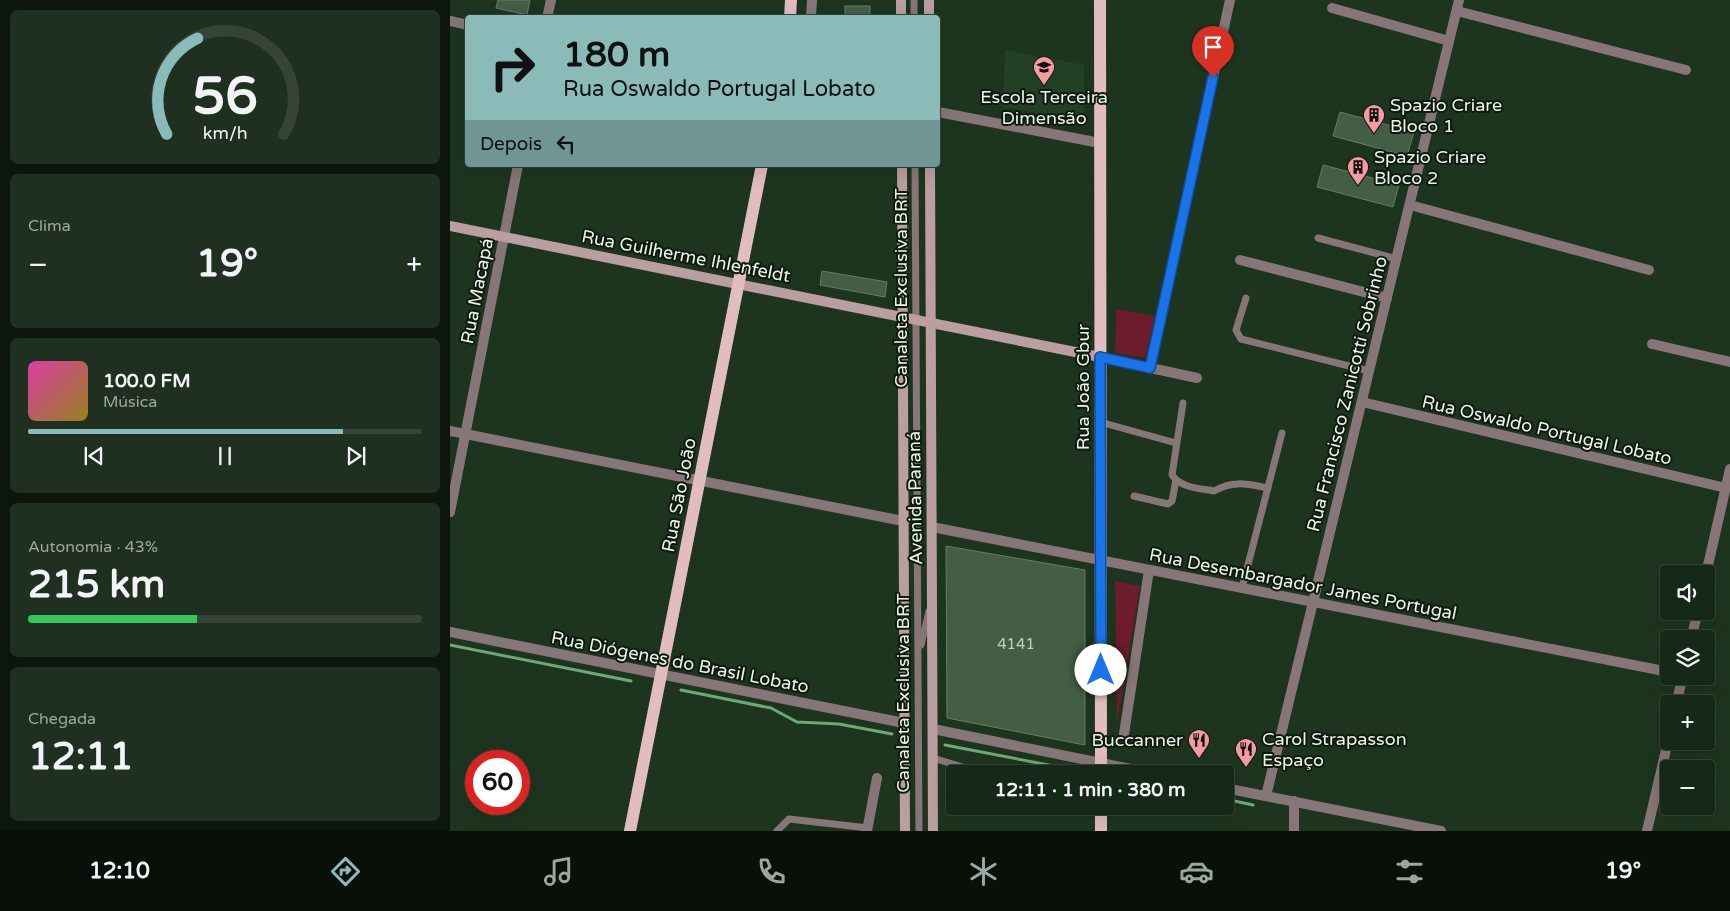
<!DOCTYPE html>
<html lang="pt">
<meta charset="utf-8">
<style>
:root{--surface:#162817;--page:#1f3020;--text:#f1f3f6;--muted:#9ea6a1;--line:#354436;--accent:#8bbbb9}
body{margin:0;font-family:"Varela Round",sans-serif;background:var(--page);color:var(--text);height:100vh;display:flex;flex-direction:column;font-size:19px;white-space:nowrap}
*{box-sizing:border-box;margin:0}
p{font-size:16px;color:var(--muted)}
.icon{flex:none;width:28px;height:28px;fill:none;stroke:currentColor;stroke-width:2;stroke-linecap:round;stroke-linejoin:round}
.map{position:relative;flex:1;overflow:hidden}
.panel{display:flex;flex-direction:column;gap:10px;padding:10px;background:#0c160d;width:450px}
.panel>*{flex:none}
.top-card{position:absolute;left:15px;top:15px;width:475px;height:152px;border-radius:5px;box-shadow:0 5px 20px #0002,0 0 0 1px var(--line);background:#8bbbb9;color:#111;overflow:hidden}
.buttons{position:absolute;left:1210px;top:565px;display:grid;gap:10px}
.buttons a{display:grid;place-items:center;width:55px;height:55px;border-radius:5px;background:var(--surface);box-shadow:0 5px 20px #0002,0 0 0 1px var(--line);font-size:25px}
.speed{position:absolute;left:15px;top:750px;display:flex;gap:10px;font-size:25px;font-weight:700;text-align:center}
.speed>*{display:grid;place-content:center;width:65px;height:65px;border-radius:50%;background:var(--surface);box-shadow:0 5px 20px #0002,0 0 0 1px var(--line);line-height:1}
.speed .limit{border:8px solid #d22;background:#fff;color:#111}
.pin{position:absolute;display:grid;place-items:center;width:42px;height:42px;color:#fff;margin:-51px -21px;border-radius:50% 50% 50% 0;rotate:-45deg;box-shadow:0 0 5px #0007}
.pin .icon{rotate:45deg}
.me{position:absolute;width:55px;margin:-28px;rotate:0deg;stroke-linejoin:round;filter:drop-shadow(0 0 4px #0008)}
.turn{display:flex;align-items:center;gap:18px;height:105px;padding:0 15px;font-size:22px}
.turn .icon{width:65px;height:65px;stroke-width:2.5}
.turn b{display:block;font-size:35px;line-height:42px}
.then{display:flex;align-items:center;height:48px;padding:0 15px;background:#0003;gap:10px;font-size:19px}
.big{font-size:38px;font-weight:700;line-height:1.1}
.panel .card{flex:1;display:flex;flex-direction:column;justify-content:center;gap:8px;min-width:0;padding:0 18px;border-radius:8px;background:var(--page)}
.panel .dial{align-items:center;gap:0}
.dial svg{height:130px;overflow:visible;fill:none;stroke:var(--line);stroke-width:7;stroke-linecap:round;text-anchor:middle}
.dial text{fill:var(--text);stroke:none}
.song{display:flex;align-items:center;gap:15px}
.cover{width:60px;height:60px;border-radius:8px;background:linear-gradient(135deg,hsl(320 70% 55%),hsl(50 70% 35%))}
.played{height:5px;border-radius:2px;background:linear-gradient(90deg,var(--accent) 80%,var(--line) 80%)}
.keys{display:flex;justify-content:space-around;direction:ltr}
.heat{display:flex;justify-content:space-between;align-items:center;font-size:28px;direction:ltr}
.charge{height:8px;border-radius:4px;background:linear-gradient(90deg,#34c759 43%,var(--line) 0)}
.trip{position:absolute;left:496px;top:765px;width:288px;height:50px;border-radius:5px;background:var(--surface);box-shadow:0 5px 20px #0002,0 0 0 1px var(--line);font-weight:700;line-height:50px;text-align:center}
.tabs{display:flex;height:80px;justify-content:space-around;align-items:center;background:#091009;color:var(--muted)}
.tabs .icon{width:35px;height:35px}
.tabs .current{color:var(--accent)}
.tabs b{font-size:22px;color:var(--text)}
main{display:flex;flex:1;min-height:0}
.map>svg:first-child{display:block}
.built{fill:#224025}
.green{fill:#6d1c2b}
.lines{fill:none;stroke-linecap:round;stroke-linejoin:round}
.stream{stroke:#6ea876;stroke-width:3}
.building{fill:#445d45;stroke:#637d65}
.lane{stroke:#877677;stroke-width:7}
.street{stroke:#877677;stroke-width:10}
.secondary{stroke:#ba9ea0;stroke-width:10}
.primary{stroke:#e1bdbf;stroke-width:12}
.route-casing{stroke:#114b97;stroke-width:12}
.route{stroke:#1a73e8;stroke-width:9}
.labels{text-anchor:middle;stroke-width:4;stroke-linejoin:round;paint-order:stroke}
.number-label{font-size:15px;fill:#bfd0bf}
.poi-label{font-size:18px;fill:#e8f6e8;stroke:#0f1910;text-anchor:start}
.street-label{font-size:18px;fill:#e8f6e8;stroke:#0f1910}
</style>
<main>
<section class="panel">
<div class="card dial"><svg viewBox="0 0 100 80">
<path d="M14 69A42 42 0 1 1 86 69"/>
<path d="M14 69A42 42 0 0 1 33 10" stroke="#8bbbb9"/>
<text x="50" y="56" font-size="32" font-weight="700">56</text>
<text x="50" y="72" font-size="11">km/h</text>
</svg></div>
<div class="card"><p>Clima</p>
<div class="heat"><a>−</a><b class="big">19°</b><a>+</a></div>
</div>
<div class="card">
<div class="song"><i class="cover"></i><div><b>100.0 FM</b><p>Música</p></div></div>
<div class="played"></div>
<div class="keys"><svg class="icon" aria-label="previous" viewBox="0 0 24 24"><path d="M18 5L8 12l10 7zM5 5v14"/></svg><svg class="icon" aria-label="pause" viewBox="0 0 24 24"><path d="M8 5v14M16 5v14"/></svg><svg class="icon" aria-label="next" viewBox="0 0 24 24"><path d="M6 5l10 7-10 7zM19 5v14"/></svg></div>
</div>
<div class="card"><p>Autonomia · 43%</p><b class="big">215 km</b><div class="charge"></div></div>
<div class="card"><p>Chegada</p><b class="big">12:11</b></div>
</section>
<div class="map">
<svg width="1280" height="831" viewBox="0 0 1280 831">
<rect width="100%" height="100%" fill="#1d351f"/>
<path class="built" d="M555,50l79,15v56l-81,-14z"/>
<g class="green">
<path d="M666,309l39,7 -10,42 -30,-5z"/>
<path d="M665,581l25,5 -23,137z"/>
</g>
<g class="lines">
<g class="stream">
<path d="M0,645l181,36"/>
<path d="M231,690l90,18 26,14 42,2 53,10"/>
<path d="M495,745l145,28"/>
<path d="M775,799l28,6"/>
</g>
</g>
<g class="building">
<path d="M48,0h32l-3,15 -31,-7z"/>
<rect x="395" y="6" width="25" height="12"/>
<path d="M890,112l74,20 -7,24 -74,-20z"/>
<path d="M873,165l76,20 -6,22 -76,-20z"/>
<path d="M372,271l65,11 -2,15 -65,-12z"/>
<path d="M496,546l139,24v175l-138,-27z"/>
</g>
<g class="lines">
<g class="lane">
<path d="M464,0v18"/>
<path d="M465,165l4,666"/>
<path d="M868,238l79,21"/>
<path d="M796,298l-10,32 5,9 128,32"/>
<path d="M733,403l-11,72c9,13 27,13 42,16 19,-11 33,-7 54,-3"/>
<path d="M650,422l76,21"/>
<path d="M684,496l34,8 4,-3 4,-21"/>
<path d="M792,588l40,-155"/>
<path d="M471,645l8,-34"/>
<path d="M483,758l39,12 4,4"/>
<path d="M530,810v-4"/>
<path d="M327,831l12,-12 79,9"/>
</g>
<g class="street">
<path d="M882,8l117,33"/>
<path d="M1007,11l229,59"/>
<path d="M97,18l4,-18"/>
<path d="M361,18l1,-18"/>
<path d="M0,21l18,4"/>
<path d="M488,112l162,31"/>
<path d="M960,205l239,65"/>
<path d="M790,260l147,38"/>
<path d="M1202,344l78,18"/>
<path d="M650,357l97,21"/>
<path d="M700,368l80,-368"/>
<path d="M912,402l364,86"/>
<path d="M0,431l453,90"/>
<path d="M0,512l68,-347"/>
<path d="M482,527l737,145"/>
<path d="M1256,574l24,-105"/>
<path d="M0,632l454,91"/>
<path d="M1241,639l7,-28"/>
<path d="M1226,704l7,-28"/>
<path d="M483,729l223,45"/>
<path d="M674,734l25,-164"/>
<path d="M775,788l216,43"/>
<path d="M816,796l193,-796"/>
<path d="M417,831l10,-53"/>
<path d="M844,831v-30"/>
<path d="M1197,831l22,-94"/>
</g>
<g class="secondary">
<path d="M451,0v18"/>
<path d="M479,0v18"/>
<path d="M452,165l3,666"/>
<path d="M480,165l3,666"/>
<path d="M0,226l650,131"/>
</g>
<g class="primary">
<path d="M650,0l1,774"/>
<path d="M340,18l1,-18"/>
<path d="M651,806v25"/>
<path d="M180,831l132,-666"/>
</g>
</g>
<g class="lines">
<g class="route-casing">
<path id="route" d="M651,670l-1,-313 50,11 63,-291"/>
</g>
<use href="#route" class="route"/>
</g>
<defs>
<g id="school-pin" transform="scale(1.125)"><path d="M0 17L-7.5 6A9.5 9.5 0 1 1 7.5 6Z" fill="#f49aa2" stroke="#0f1910"/><path d="M0-5L7-2L0 1L-7-2ZM-4 1L0 2.5L4 1V4Q0 6-4 4Z" fill="#111"/></g>
<g id="building-pin" transform="scale(1.125)"><path d="M0 17L-7.5 6A9.5 9.5 0 1 1 7.5 6Z" fill="#f49aa2" stroke="#0f1910"/><path d="M-4-6H4V6H1V3H-1V6H-4ZM-2.5-4.3h1.7v1.8h-1.7ZM.8-4.3h1.7v1.8H.8ZM-2.5-1h1.7V.8h-1.7ZM.8-1h1.7V.8H.8Z" fill="#111"/></g>
<g id="restaurant-pin" transform="scale(1.125)"><path d="M0 17L-7.5 6A9.5 9.5 0 1 1 7.5 6Z" fill="#f49aa2" stroke="#0f1910"/><path d="M-5-6h1v4h1v-4h1v4h1v-4h1v5L-1.5 .5V6h-2V.5L-5-1ZM5-6V6H3V1.5H1.5Q1.5-4 5-6Z" fill="#111"/></g>
</defs>
<g fill-rule="evenodd">
<use href="#school-pin" x="594" y="67"/>
<use href="#building-pin" x="924" y="115"/>
<use href="#building-pin" x="908" y="167"/>
<use href="#restaurant-pin" x="749" y="740"/>
<use href="#restaurant-pin" x="796" y="749"/>
</g>
<g class="labels">
<g class="number-label">
<text x="566" y="649">4141</text>
</g>
<g class="poi-label">
<text x="594" y="103" text-anchor="middle">Escola Terceira<tspan x="594" dy="21">Dimensão</tspan></text>
<text x="940" y="111">Spazio Criare<tspan x="940" dy="21">Bloco 1</tspan></text>
<text x="924" y="163">Spazio Criare<tspan x="924" dy="21">Bloco 2</tspan></text>
<text x="812" y="745">Carol Strapasson<tspan x="812" dy="21">Espaço</tspan></text>
<text x="733" y="746" text-anchor="end">Buccanner</text>
</g>
<g class="street-label">
<text transform="translate(236 256) rotate(11)" y="6">Rua Guilherme Ihlenfeldt</text>
<text transform="translate(451 288) rotate(-90)" y="6">Canaleta Exclusiva BRT</text>
<text transform="translate(27 291) rotate(-79)" y="6">Rua Macapá</text>
<text transform="translate(633 387) rotate(-90)" y="6">Rua João Gbur</text>
<text transform="translate(897 394) rotate(-76)" y="6">Rua Francisco Zanicotti Sobrinho</text>
<text transform="translate(1097 430) rotate(13)" y="6">Rua Oswaldo Portugal Lobato</text>
<text transform="translate(229 495) rotate(-79)" y="6">Rua São João</text>
<text transform="translate(465 498) rotate(-91)" y="6">Avenida Paraná</text>
<text transform="translate(853 584) rotate(11)" y="6">Rua Desembargador James Portugal</text>
<text transform="translate(230 662) rotate(11)" y="6">Rua Diógenes do Brasil Lobato</text>
<text transform="translate(453 693) rotate(-90)" y="6">Canaleta Exclusiva BRT</text>
</g>
</g>
</svg>
<div class="buttons">
<a><svg class="icon" aria-label="sound" viewBox="0 0 24 24"><path d="M4 9h4l5-4v14l-5-4H4zM17 9q2 3 0 6"/></svg></a>
<a><svg class="icon" aria-label="layers" viewBox="0 0 24 24"><path d="M12 4l9 5-9 5-9-5zM3 14l9 5 9-5"/></svg></a>
<a>+</a>
<a>−</a>
</div>
<div class="speed"><div class="limit">60</div></div>
<div class="pin" style="left:763px;top:77px;background:#d93025"><svg class="icon" aria-label="arrive" viewBox="0 0 24 24"><path d="M6 21V4h12l-3 4 3 4H6"/></svg></div>
<svg class="me" style="left:651px;top:670px" viewBox="-20 -20 40 40"><circle r="19" fill="#fff"/><path d="M0-13L10 11 0 6-10 11z" fill="#1a73e8"/></svg>
<div class="trip">12:11 · 1 min · 380 m</div>
<div class="top-card">
<div class="turn"><svg class="icon" aria-label="right" viewBox="0 0 24 24"><path d="M7 20v-9h11M14 6l5 5-5 5"/></svg><div><b>180 m</b>Rua Oswaldo Portugal Lobato</div></div>
<div class="then">Depois<svg class="icon" aria-label="left" viewBox="0 0 24 24"><path d="M17 20v-9H6M10 6l-5 5 5 5"/></svg></div>
</div>
</div>
</main>
<nav class="tabs">
<b>12:10</b>
<svg class="icon current" aria-label="directions" viewBox="0 0 24 24"><path d="M12 3l9 9-9 9-9-9zM9 14v-3h6M13 9l2 2-2 2"/></svg>
<svg class="icon" aria-label="music" viewBox="0 0 24 24"><path d="M9 18V5l10-2v13"/><circle cx="6" cy="18" r="3"/><circle cx="16" cy="16" r="3"/></svg>
<svg class="icon" aria-label="phone" viewBox="0 0 24 24"><path d="M5 4h4l2 5-3 2q2 4 5 5l2-3 5 2v4C11 20 4 13 5 4z"/></svg>
<svg class="icon" aria-label="climate" viewBox="0 0 24 24"><path d="M12 3v18M4 7l16 10M4 17L20 7"/></svg>
<svg class="icon" aria-label="car" viewBox="0 0 24 24"><path d="M5 17H2v-5l4-1 3-4h7l3 4 3 1v5h-3M9 17h6M6 11h13"/><circle cx="7" cy="17" r="2"/><circle cx="17" cy="17" r="2"/></svg>
<svg class="icon" aria-label="filters" viewBox="0 0 24 24"><path d="M4 7h16M4 17h16"/><circle cx="9" cy="7" r="2"/><circle cx="15" cy="17" r="2"/></svg>
<b>19°</b>
</nav>
